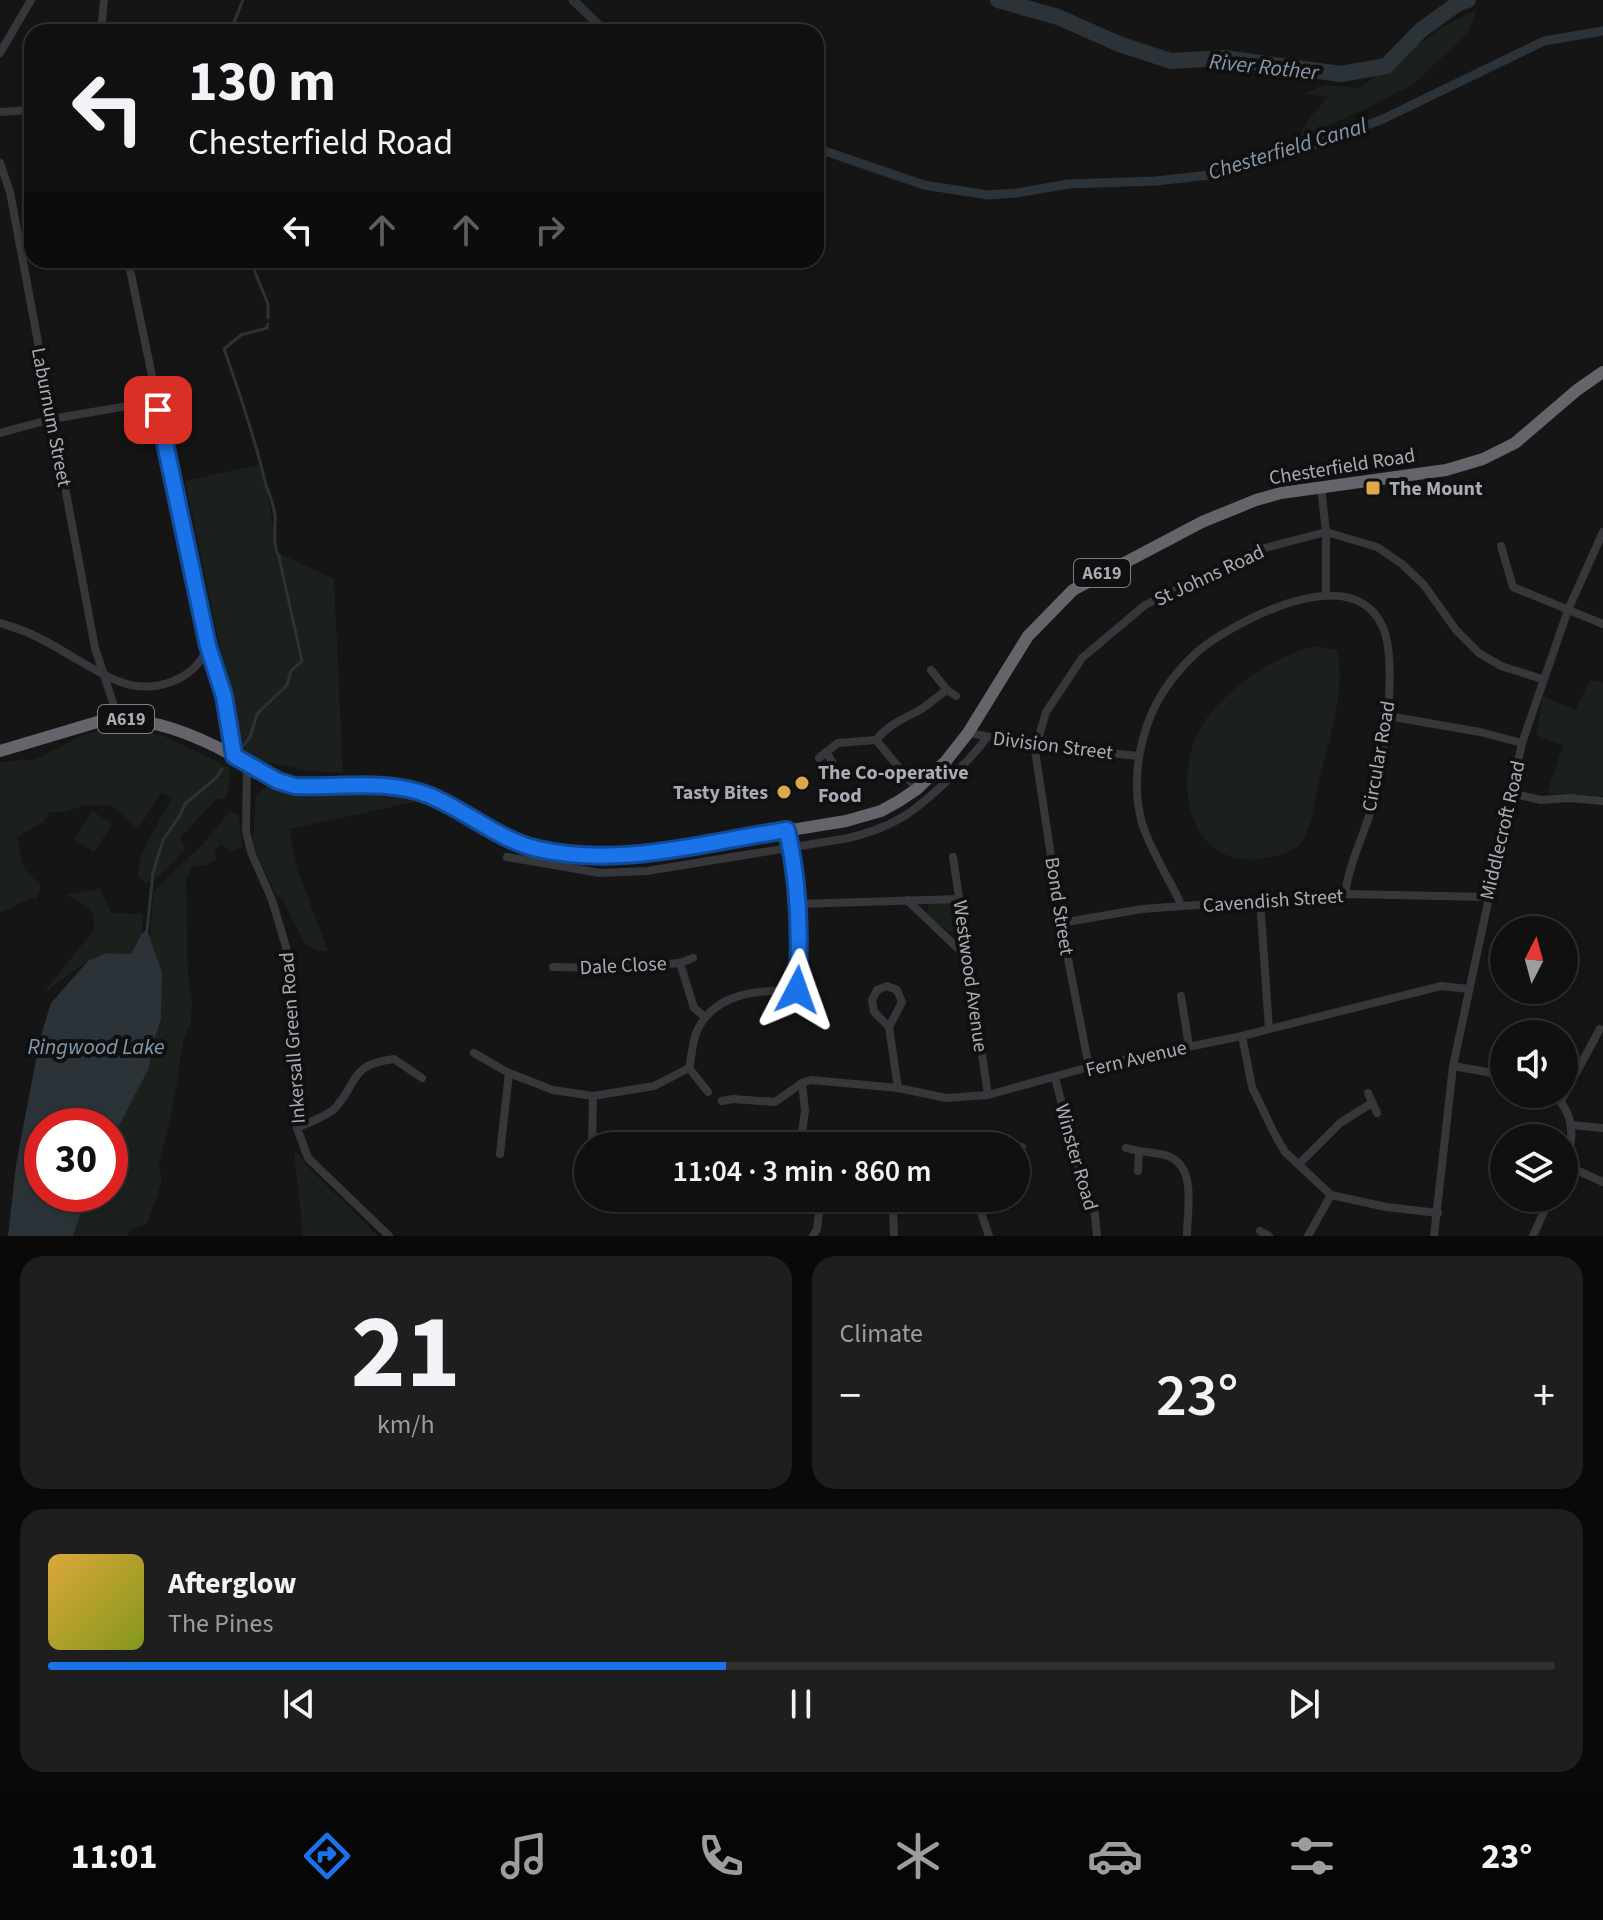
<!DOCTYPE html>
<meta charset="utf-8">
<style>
:root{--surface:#101010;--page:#1e1e1e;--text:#f1f3f6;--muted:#9c9d9f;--line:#303030;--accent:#1a73e8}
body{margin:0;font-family:"Source Sans 3",sans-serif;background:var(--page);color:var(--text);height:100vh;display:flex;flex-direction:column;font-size:30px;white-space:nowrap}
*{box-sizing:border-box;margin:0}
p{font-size:26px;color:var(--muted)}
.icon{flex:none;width:44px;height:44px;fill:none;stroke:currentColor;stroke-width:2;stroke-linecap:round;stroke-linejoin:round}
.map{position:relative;height:1236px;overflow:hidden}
.details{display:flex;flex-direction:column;gap:20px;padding:20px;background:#090909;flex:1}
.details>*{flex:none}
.banner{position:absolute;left:24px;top:24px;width:800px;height:244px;border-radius:24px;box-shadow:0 2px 6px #0004,0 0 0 2px var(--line);background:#101010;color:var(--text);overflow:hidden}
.needle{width:52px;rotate:6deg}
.fabs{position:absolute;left:1490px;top:916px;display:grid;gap:16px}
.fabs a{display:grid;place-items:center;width:88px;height:88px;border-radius:50%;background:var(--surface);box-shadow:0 2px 6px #0004,0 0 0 2px var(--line);font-size:40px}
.speed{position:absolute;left:24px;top:1108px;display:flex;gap:16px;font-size:40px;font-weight:700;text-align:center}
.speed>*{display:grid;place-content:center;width:104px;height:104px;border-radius:50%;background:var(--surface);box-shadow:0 2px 6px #0004,0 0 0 2px var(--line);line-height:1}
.speed .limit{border:12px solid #d22;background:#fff;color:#111}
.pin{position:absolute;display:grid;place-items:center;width:68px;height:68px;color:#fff;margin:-34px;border-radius:16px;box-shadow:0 4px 12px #0006}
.me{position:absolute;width:88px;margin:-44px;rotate:4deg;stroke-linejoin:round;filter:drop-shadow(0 0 6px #0008)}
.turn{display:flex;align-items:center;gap:28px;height:168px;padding:0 32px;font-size:36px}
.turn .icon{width:104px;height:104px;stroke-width:2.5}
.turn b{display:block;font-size:56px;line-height:68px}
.lanes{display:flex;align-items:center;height:76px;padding:0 32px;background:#0003;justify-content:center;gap:40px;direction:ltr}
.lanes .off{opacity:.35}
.big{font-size:60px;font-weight:600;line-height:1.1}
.details .widget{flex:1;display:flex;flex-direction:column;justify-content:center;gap:12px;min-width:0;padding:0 28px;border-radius:24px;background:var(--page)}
.details .dial{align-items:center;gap:0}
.dial b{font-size:104px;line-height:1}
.song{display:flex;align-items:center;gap:24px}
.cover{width:96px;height:96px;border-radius:12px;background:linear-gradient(135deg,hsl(40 70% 55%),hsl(70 70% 35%))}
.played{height:8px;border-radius:4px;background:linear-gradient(90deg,var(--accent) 45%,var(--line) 45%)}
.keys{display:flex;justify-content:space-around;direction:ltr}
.heat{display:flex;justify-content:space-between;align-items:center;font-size:44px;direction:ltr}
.details .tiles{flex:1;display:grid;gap:20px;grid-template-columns:1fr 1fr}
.widget:last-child{grid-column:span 2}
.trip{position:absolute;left:574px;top:1132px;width:456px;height:80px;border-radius:40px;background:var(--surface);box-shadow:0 2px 6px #0004,0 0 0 2px var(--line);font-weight:600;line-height:80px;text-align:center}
.dock{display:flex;height:128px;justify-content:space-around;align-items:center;background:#060606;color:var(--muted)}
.dock .icon{width:56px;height:56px}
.dock .active{color:var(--accent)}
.dock b{font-size:36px;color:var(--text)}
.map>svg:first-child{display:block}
.green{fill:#1b201c}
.water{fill:#2c3338}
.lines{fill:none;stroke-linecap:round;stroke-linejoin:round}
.stream{stroke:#2c3338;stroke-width:3}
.canal{stroke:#2c3338;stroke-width:9}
.river{stroke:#2c3338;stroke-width:16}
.minor{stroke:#36373b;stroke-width:8}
.highway{stroke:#63656b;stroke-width:12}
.route-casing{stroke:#114b97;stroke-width:20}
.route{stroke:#1a73e8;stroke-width:14}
.poi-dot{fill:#dba947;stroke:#101011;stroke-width:3}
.labels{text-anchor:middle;stroke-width:8;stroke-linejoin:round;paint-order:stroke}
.shield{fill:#101011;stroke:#7a7d84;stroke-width:2}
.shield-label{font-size:18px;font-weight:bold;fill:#a8acb5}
.street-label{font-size:20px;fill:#a8acb5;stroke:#101011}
.poi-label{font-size:20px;font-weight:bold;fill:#a8acb5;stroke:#101011;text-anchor:start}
.water-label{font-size:22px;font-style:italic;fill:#8399ac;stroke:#101011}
</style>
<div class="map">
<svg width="1603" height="1236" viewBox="0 0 1603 1236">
<rect width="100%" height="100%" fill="#151516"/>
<g class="green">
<path d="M1477,9l-9,23 -54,52 -53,27 -64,28 14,-23 18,-19 -24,-3 20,-9 35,3 81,-60z"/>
<path d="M262,464l16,89 56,26 9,194 -33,-2 -54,-11 -15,-13 -56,-266z"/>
<path d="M1316,646l21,4c10,38 -9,94 -18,132 -5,18 -7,49 -20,63 -9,9 -28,12 -40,14 -79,9 -89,-98 -49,-145 26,-32 66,-58 106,-68z"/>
<path d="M1590,680l13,3v113l-56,-3 16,-47 -27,-11 7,-39 32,14z"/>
<path d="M117,725l47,11 66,32 -2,26 -4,5h-8l-36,39 6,10 -26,28 -15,7 -7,-7 3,-21 31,-58 -11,-4 -23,36 -27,-24 -28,1 -18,6h-15l-5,9 -28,16 7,32 17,17 -4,13 -6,-1 -31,15v-151l36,-3 45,-23z"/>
<path d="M270,784l37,8 122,7 -140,30 9,42 30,80h-11l-12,-7 -22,-43 -8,-8 -22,-48 3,-50z"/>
<path d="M92,811l20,13 -18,28 -20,-13z"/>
<path d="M230,811l9,4 3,32 -12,5 -9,-8 -6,7 1,9 -10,5 -15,2 -5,13 2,96 4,23 -1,23 -8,19 -9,61 -15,62 3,17 -15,43 -16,5 -4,7h-54l14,-42h23v-51l39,-75 5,-28 7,-19 1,-49 -12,-35 3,-45 51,-49z"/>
<path d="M100,888l11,25 32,1 -1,19 -11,21 -25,-1 -18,8 -46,33 52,-64v-14l-5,-9 -23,-12z"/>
<path d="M936,903h16l4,4 4,20 -3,5 -9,-1 -21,-16 1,-10z"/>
<path d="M294,1151l6,4 6,10 72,71h-75z"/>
</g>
<path class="water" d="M147,930l15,42 -1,48 -7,20 -5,28 -39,75v-17h-68v68h45l-14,42h-65l8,-71 24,-126 11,-36 37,-42 18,-8 25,1 11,-21z"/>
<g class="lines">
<g class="stream">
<path d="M230,32l13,-32"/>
<path d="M250,260l18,44v14"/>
<path d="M244,745l6,-8 7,-23 30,-29 4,-14 11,-10 -23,-104c-7,-15 -3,-27 -4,-42 -1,-10 -6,-21 -9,-30 -11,-46 -26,-91 -42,-136l17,-14 26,-7 1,-4"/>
<path d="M147,930l6,-57 10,-33 16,-23 6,-13 31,-26 6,-9"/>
</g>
<g class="canal">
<path d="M573,0l33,32"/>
<path d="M816,148l108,37 64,10 28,-2 52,-9 88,-3 63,-7 103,-32 61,-23 161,-78 59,-10"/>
</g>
<path class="river" d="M998,0l60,17 61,27 52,17 53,-3 117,16 45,-8 35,-36 36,-26 11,-4"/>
<g class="minor">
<path d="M101,32l3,-32"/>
<path d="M0,53l31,-53"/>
<path d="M0,112l32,-2"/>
<path d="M0,163l10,29 85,456 23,70"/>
<path d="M128,260l80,386 16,50 10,60"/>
<path d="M0,433l52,-14 105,-18"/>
<path d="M1321,487l5,45v62"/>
<path d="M1501,546l12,41 90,37"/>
<path d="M0,623c12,4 24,7 35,13 28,13 55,34 83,45 35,14 76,0 90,-34"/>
<path d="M931,670l16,20 9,6"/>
<path d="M1388,716l92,16 42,11"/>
<path d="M968,733l69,12 101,11"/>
<path d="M876,740c13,-16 27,-21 44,-30 9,-6 18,-14 27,-20"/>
<path d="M876,740l41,49"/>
<path d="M826,752l7,11"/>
<path d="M819,758l19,-15 38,-3"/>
<path d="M247,764l-1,67 5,21 21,48 17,57 8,171 11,30 81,78"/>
<path d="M1510,793l31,7 28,-2 34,3"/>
<path d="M507,857l93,16 47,-2 202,-33c18,-5 35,-10 52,-20 24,-14 70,-58 86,-81"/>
<path d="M953,857l35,238"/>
<path d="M907,900l60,57"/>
<path d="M1260,900l9,129"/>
<path d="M798,904l162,-5"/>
<path d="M1180,906l-1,-6c-11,-23 -30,-53 -37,-77 -12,-43 -2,-96 23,-134 10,-15 26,-33 41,-44 40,-29 154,-88 179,-12 12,39 -2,135 -13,174 -9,30 -23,57 -27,87"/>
<path d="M1061,923l81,-14 203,-15 142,3"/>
<path d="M680,963l13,-5"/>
<path d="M553,967l63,1 64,-5 14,45 11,9"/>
<path d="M1181,996l8,50"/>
<path d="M889,1027l13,-25 -5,-12 -10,-4 -10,4 -5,10 2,12 15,15 9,61"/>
<path d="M1242,1036l10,51 22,46 11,19 46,43 55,12 52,6"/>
<path d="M474,1053l35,20 44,17 40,6 61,-10 35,-18"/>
<path d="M1453,1066l51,9"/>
<path d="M1089,1067l-28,-144 -26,-173 11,-38 36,-54 63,-53 112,-55 69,-18 51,15 25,17 22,21 32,45 23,23 22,13 41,13"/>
<path d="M1055,1078l30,113 9,14 3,31"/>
<path d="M708,1092l-19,-24c3,-12 3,-26 8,-37 18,-40 62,-40 100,-41 3,-55 2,-107 -10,-160"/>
<path d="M1368,1093l9,20"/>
<path d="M1553,1094c23,20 22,46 11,73"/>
<path d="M722,1101l11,-2 42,3 27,-19 9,-3 87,8 48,10 42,-3 101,-28 153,-31 199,-50 28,3"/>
<path d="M1561,1101l39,-72"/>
<path d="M1572,1125l31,3"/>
<path d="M297,1128c12,-6 32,-12 40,-22 23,-29 14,-41 57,-47l28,19"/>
<path d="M592,1146l1,-50"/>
<path d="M800,1146l5,-35 -3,-28"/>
<path d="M1126,1148c13,4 26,4 39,7 33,9 22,55 22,81"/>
<path d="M1016,1153l6,-6"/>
<path d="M500,1154l9,-81"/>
<path d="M1299,1164l41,-41 32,-20"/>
<path d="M1565,1165l38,17"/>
<path d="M1138,1171l1,-19"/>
<path d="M782,1198c54,19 129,3 185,1l11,5 11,32"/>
<path d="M893,1206l1,30"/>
<path d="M1260,1231l9,5"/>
<path d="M813,1236l4,-7 3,-24"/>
<path d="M1308,1236l23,-41"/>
<path d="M1434,1236l19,-170 69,-323 46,-133 35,-78"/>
<path d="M1533,1236l17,-38"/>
</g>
<path class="highway" d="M0,751l104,-31c44,-5 92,15 130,36 20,11 38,23 61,30h105l28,9 90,47 19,7 72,8 29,-2 208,-34 35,-10 18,-10 18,-12 29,-28 22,-28 60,-97 45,-46 129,-68 54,-22 25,-7 165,-23 37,-11 32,-16 62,-53 26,-18"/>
</g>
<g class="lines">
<g class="route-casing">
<path id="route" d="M158,410l50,236 16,50 10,60 44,25 17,5c43,2 93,-7 133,9 38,15 70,45 110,54 84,19 167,-7 249,-19 12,53 14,105 10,160"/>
</g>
<use href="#route" class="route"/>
</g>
<g class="poi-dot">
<rect x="1365" y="480" width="16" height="16" rx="4"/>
<circle cx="802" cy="783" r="8"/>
<circle cx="784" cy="792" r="8"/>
</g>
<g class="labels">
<g class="shield">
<rect x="1074" y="559" width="56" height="28" rx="6"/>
<rect x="98" y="705" width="56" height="28" rx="6"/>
</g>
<g class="shield-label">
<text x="1102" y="579">A619</text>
<text x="126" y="725">A619</text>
</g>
<g class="street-label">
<text transform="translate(52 417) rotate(79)" y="7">Laburnum Street</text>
<text transform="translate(1342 466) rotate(-9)" y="7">Chesterfield Road</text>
<text transform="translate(1209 575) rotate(-25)" y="7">St Johns Road</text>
<text transform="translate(1053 745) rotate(7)" y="7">Division Street</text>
<text transform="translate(1378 756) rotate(-80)" y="7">Circular Road</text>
<text transform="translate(1502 830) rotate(-77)" y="7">Middlecroft Road</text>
<text transform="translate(1273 900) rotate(-4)" y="7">Cavendish Street</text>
<text transform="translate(1060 906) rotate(81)" y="7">Bond Street</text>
<text transform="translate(623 965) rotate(-3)" y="7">Dale Close</text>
<text transform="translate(971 976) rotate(82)" y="7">Westwood Avenue</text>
<text transform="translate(292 1038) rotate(-94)" y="7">Inkersall Green Road</text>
<text transform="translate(1136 1058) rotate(-13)" y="7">Fern Avenue</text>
<text transform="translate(1077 1157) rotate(74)" y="7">Winster Road</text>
</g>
<g class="poi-label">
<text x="1389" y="495">The Mount</text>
<text x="818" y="779">The Co-operative<tspan x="818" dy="23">Food</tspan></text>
<text x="768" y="799" text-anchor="end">Tasty Bites</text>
</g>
<g class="water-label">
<text transform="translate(1264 66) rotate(6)" y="8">River Rother</text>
<text transform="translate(1287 148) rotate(-17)" y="8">Chesterfield Canal</text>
<text x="96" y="1054">Ringwood Lake</text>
</g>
</g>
</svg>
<div class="fabs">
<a><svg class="needle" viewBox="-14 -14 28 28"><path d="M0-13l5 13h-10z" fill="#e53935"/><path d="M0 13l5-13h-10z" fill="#9c9d9f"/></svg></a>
<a><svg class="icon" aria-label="sound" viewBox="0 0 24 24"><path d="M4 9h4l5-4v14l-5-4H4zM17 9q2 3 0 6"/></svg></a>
<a><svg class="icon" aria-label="layers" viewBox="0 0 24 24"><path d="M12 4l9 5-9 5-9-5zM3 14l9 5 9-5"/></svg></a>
</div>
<div class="speed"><div class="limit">30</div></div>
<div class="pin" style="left:158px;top:410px;background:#d93025"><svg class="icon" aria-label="arrive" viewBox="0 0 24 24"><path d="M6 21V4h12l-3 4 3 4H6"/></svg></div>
<svg class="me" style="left:797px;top:990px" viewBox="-20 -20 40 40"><path d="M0-17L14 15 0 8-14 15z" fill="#1a73e8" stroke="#fff" stroke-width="4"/></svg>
<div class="trip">11:04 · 3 min · 860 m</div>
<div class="banner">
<div class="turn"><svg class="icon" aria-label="left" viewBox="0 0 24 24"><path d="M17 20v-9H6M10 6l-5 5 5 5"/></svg><div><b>130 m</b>Chesterfield Road</div></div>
<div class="lanes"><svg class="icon" aria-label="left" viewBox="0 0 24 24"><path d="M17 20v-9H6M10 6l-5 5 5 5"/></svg><svg class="icon off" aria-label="ahead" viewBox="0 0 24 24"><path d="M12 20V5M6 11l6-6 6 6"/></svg><svg class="icon off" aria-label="ahead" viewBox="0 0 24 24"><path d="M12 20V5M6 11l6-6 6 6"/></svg><svg class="icon off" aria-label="right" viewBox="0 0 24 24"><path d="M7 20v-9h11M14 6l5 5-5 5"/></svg></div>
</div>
</div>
<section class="details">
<div class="tiles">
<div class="widget dial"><b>21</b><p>km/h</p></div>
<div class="widget"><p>Climate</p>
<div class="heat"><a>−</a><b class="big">23°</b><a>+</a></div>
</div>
<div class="widget">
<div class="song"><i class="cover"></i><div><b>Afterglow</b><p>The Pines</p></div></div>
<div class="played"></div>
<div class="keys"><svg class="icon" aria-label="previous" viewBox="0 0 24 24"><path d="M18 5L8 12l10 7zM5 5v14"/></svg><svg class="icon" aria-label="pause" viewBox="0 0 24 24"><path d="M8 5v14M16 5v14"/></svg><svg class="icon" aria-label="next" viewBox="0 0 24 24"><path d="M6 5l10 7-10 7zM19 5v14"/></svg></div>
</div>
</div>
</section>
<nav class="dock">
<b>11:01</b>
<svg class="icon active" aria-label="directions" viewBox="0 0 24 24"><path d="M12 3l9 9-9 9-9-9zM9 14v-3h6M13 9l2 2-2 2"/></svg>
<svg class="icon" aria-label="music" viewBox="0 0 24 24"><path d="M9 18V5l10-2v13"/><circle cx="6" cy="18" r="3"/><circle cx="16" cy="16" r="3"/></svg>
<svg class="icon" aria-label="phone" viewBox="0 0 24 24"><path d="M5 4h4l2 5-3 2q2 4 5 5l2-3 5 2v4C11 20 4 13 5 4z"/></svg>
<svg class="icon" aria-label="climate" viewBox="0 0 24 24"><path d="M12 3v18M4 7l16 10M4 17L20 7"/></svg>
<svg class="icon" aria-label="car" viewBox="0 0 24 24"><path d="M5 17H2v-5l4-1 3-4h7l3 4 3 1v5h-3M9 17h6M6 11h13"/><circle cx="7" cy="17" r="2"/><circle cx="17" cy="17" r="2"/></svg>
<svg class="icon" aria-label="filters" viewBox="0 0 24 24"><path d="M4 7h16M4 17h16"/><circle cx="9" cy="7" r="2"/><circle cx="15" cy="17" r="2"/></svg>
<b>23°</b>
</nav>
